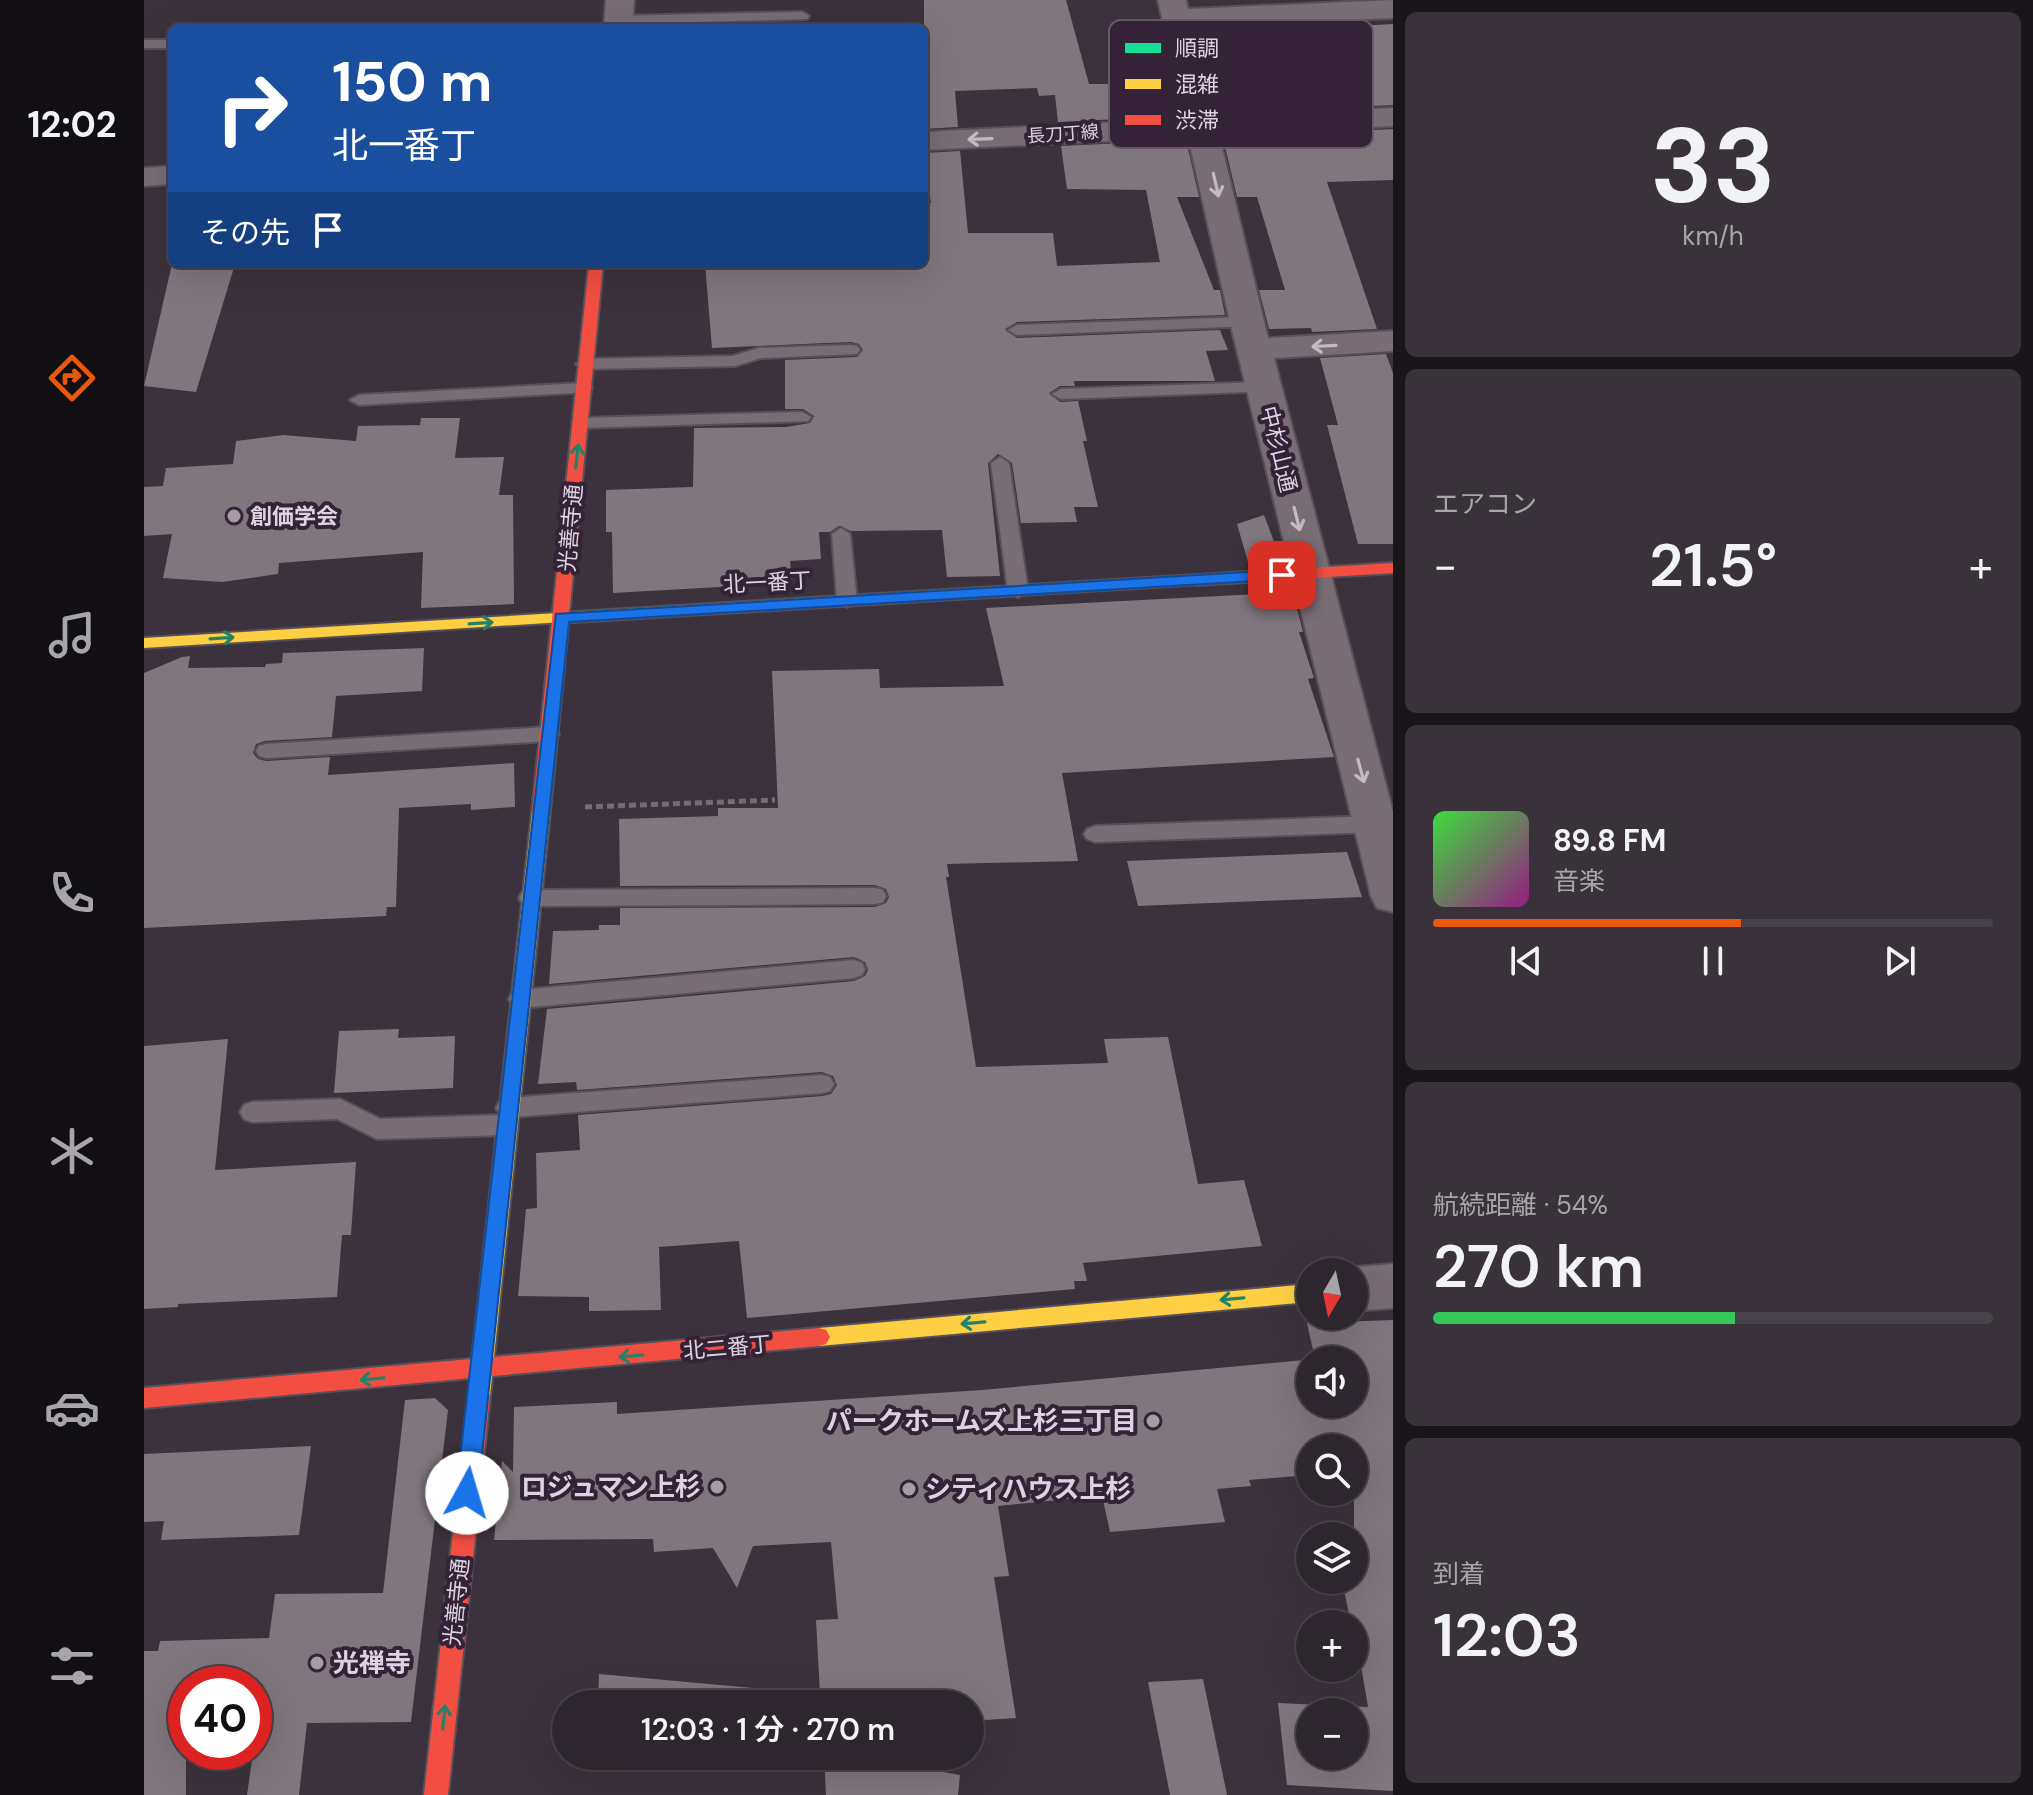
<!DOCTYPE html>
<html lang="ja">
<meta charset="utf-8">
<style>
:root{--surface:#2d262e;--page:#39323a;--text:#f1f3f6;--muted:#a7a5aa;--line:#48434a;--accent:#ea580c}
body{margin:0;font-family:"DM Sans","Noto Sans JP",sans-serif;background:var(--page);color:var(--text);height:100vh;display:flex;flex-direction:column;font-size:30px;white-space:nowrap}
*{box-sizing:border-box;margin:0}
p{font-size:26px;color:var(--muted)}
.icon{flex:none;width:44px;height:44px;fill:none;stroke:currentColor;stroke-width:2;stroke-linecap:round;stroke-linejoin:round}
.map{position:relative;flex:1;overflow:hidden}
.sheet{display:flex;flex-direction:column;gap:12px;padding:12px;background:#191519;width:640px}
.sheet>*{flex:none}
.banner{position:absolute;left:24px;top:24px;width:760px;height:244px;border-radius:12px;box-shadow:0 8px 32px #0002,0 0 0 2px var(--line);background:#1a4fa0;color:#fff;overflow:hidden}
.needle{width:52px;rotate:189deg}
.controls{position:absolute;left:1152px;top:1258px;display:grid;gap:16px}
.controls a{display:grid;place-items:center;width:72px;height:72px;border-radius:50%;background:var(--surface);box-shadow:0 8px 32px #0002,0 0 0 2px var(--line);font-size:40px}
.speed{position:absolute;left:24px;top:1666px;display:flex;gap:16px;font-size:40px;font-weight:700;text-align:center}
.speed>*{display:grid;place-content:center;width:104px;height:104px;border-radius:50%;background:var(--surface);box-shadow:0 8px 32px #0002,0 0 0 2px var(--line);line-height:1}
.speed .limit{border:12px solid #d22;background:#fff;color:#111}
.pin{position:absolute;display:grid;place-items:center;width:68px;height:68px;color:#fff;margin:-34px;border-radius:16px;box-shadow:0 4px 12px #0006}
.me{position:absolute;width:88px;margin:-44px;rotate:6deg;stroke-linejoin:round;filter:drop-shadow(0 0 6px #0008)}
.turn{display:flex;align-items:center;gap:28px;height:168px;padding:0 32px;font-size:36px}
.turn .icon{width:104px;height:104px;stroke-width:2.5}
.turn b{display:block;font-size:56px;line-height:68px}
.then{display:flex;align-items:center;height:76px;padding:0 32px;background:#0003;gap:16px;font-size:30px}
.big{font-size:60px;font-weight:600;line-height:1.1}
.sheet .tile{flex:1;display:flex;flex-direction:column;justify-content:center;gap:12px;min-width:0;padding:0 28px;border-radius:12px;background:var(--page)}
.sheet .dial{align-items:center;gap:0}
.dial b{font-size:104px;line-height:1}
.song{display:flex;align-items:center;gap:24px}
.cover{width:96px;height:96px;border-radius:12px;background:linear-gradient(135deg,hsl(120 70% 55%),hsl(310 70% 35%))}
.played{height:8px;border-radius:4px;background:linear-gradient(90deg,var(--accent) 55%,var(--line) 55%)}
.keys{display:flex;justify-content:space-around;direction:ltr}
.heat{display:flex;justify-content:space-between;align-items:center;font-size:44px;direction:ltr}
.charge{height:12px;border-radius:6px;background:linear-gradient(90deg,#34c759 54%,var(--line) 0)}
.trip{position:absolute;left:408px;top:1690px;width:432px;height:80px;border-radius:40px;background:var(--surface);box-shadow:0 8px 32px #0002,0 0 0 2px var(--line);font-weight:600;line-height:80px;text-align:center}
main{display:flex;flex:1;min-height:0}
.tab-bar{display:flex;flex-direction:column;width:144px;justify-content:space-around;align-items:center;background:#120f12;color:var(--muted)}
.tab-bar .icon{width:56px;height:56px}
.tab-bar .selected{color:var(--accent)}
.tab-bar b{font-size:36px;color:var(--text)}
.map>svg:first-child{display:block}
.building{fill:#80767e;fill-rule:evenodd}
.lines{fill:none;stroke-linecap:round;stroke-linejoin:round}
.lane-casing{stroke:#585059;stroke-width:4}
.street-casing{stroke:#585059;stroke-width:4}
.fast-casing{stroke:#585059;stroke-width:4}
.slow-casing{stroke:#585059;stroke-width:4}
.jam-casing{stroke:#585059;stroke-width:4}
.path{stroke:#746b73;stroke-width:5;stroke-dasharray:7 4;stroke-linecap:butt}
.lane{fill:#786d74;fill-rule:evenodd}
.street{fill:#786d74;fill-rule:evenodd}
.fast{fill:#16e098;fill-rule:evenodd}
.slow{fill:#ffcf43;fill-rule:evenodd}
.jam{fill:#f24e42;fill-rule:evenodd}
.oneway{stroke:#c4b9c4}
.oneway2{stroke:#258268}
.route{fill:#1a73e8;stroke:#114b97;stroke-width:2}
.poi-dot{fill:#a59aa6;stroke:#342337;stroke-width:3}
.labels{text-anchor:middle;stroke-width:8;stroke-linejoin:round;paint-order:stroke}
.far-street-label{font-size:18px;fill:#ddd2df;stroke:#342337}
.street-label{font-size:22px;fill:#ddd2df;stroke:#342337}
.poi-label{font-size:22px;font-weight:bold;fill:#ddd2df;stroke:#342337;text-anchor:start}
.near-poi-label{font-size:26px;font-weight:bold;fill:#ddd2df;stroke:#342337;text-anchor:end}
.key{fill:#342337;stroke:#675869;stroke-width:2}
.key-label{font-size:22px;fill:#ddd2df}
</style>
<main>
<nav class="tab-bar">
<b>12:02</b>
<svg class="icon selected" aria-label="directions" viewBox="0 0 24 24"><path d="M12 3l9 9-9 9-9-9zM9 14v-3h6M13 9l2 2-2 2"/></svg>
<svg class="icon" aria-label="music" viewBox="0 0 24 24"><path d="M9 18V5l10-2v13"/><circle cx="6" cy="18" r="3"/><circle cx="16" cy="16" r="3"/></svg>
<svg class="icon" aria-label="phone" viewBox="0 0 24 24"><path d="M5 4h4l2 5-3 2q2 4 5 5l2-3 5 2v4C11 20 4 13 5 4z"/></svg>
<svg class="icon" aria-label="climate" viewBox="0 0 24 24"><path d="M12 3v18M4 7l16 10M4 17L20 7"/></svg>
<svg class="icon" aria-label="car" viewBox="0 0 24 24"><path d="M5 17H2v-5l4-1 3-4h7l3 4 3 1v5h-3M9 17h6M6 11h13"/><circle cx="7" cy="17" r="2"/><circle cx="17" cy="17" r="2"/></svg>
<svg class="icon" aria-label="filters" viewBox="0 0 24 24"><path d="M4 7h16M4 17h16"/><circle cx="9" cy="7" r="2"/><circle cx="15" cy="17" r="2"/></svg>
</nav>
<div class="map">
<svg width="1249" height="1795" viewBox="0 0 1249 1795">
<rect width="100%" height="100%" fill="#3c323d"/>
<g class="building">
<path d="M780,0h142l23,84h44l3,11h40l4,21 -122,6 -3,-27 -16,1 -2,-8 -82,3 3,36 -34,2z"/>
<path d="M1209,23l2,3 38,-2v81l-177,9 -4,-18h7l-23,-67z"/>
<path d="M1249,129v51l-66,2 50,147 -65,3 -1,-4 -42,1 -10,-39h26l-28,-93h-20l-14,-59z"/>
<path d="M1042,140l13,57h-22l37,93h6l5,25 -208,7 -12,7 12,9 203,-8 8,20 -22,1 9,30h-141l1,5h-15l-11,7 11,9 18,-1 9,40h-4l15,66h-24l3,15 -56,1 -9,-60 -14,-9 -10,9 12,113 -53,1 -5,-47 -91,1 -12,-5 -9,6h-11l2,27 -31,2 2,22 -179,10 -1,-61h-6v-42l87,-3 1,-59 92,-1 24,-4 4,-7 -11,-7h-18v-49l72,-3 6,-7 -4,-6 -8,-2 -139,6 -7,-84h219v-61h7l-7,-50 36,-2 8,82h85l4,33 103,-4 -14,-72 -79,-1 -6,-43z"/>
<path d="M28,264h63l-39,128 -52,-6z"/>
<path d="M1242,354l7,19v171h-35l-31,-119h11l-18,-67z"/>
<path d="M277,418h39l-5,40 49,-1 -5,38h14l1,109 -93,4 2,-56 -144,11 -1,11 -56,8 -59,-4 9,-44 -28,2v-49l19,-1 3,-18 67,-4 3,-23 47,-6 73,6 2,-15 62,-1z"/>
<path d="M1120,515l17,45 -33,2 -11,-38z"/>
<path d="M1148,589l11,43h-4l15,46 -6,1 26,78 -272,16 16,88 -131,3 2,13h-3l30,190 132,-4 -4,-24 64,-2 30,147 46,-4 18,66 -179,17 4,18h-13l1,8 -328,29 -8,-77 -80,6 2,63 -72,1v-14l-71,-1 8,-87 11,-1 -1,-55 44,-3 -2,-35 244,-19 9,-2 6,-9 -4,-9 -11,-4 -245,18 -1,-8 -38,2 9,-75 307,-28 11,-5 3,-6 -3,-8 -11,-5 -305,27 4,-53 46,-1v-5h21v-17l255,-1 11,-4 3,-6 -3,-8 -11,-4 -255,1 -1,-67 99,-3v-8h60l-6,-137 107,-2 1,19 124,-2 -18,-78 272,-14 -1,-3z"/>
<path d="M280,648l-2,43 -86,5 -4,41 -67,4 -9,3 -3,9 5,6 8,2 64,-4 -2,18 186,-12 1,44 -44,3v-6l-72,4 -3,99h-9l-1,9 -242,12v-255l38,-16 8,-1 -2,12 77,-1 1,-3 16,-1 1,-10z"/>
<path d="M1203,852l15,45 -224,9 -11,-45z"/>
<path d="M255,1029l-1,9 57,-2 -2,52 -119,5 5,-62z"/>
<path d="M84,1039l-13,131 141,-8 -5,73h-9l-5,62 -159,7v3l-34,2v-263z"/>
<path d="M1249,1320v471l-106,-6 -9,-82 90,4 -14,-83h-3l-9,-44h12v-86l-21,-2h21v-44h-44v27l-61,5 2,6 -34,3 8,33 -115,10 -7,-32 -16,1v-4l-89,9 11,70 -15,1 22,141 -46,3v-17h-372l1,-30 221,20 -4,-74 22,-1 -7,-77 -78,4 -16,42 -24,-40 -59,4 -1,-13 -159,1 8,-79 11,11 1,-65 103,-5v12l365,-24 333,-31 -8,-36zM1166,1360h44v44h-44zM1166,1712h44v44h-44z"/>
<path d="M291,1398l13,12 -37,312 -104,1 -8,72h-52l16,-111h-77v111h-42v-144h14l2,-10 109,-3 6,-44 108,-1 22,-193z"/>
<path d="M167,1446l-12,89 -138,5 3,-19 -20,1v-68z"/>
<path d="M1059,1679l24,116h-57l-22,-113z"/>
<path d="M562,1756h82l-1,9z"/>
<path d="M680,1756h26l110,19 -2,20h-132z"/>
</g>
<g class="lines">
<g class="lane-casing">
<g id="lane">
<path d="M658,12l7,4 -2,3 -189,5 -7,-4 7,-4z"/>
<rect x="0" y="40" width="28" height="8"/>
<path d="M1103,317l6,1 2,4 -2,4 -236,9 -9,-5 9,-5z"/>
<path d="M707,345l6,1 3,4 -3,4 -96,4 -26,8 -150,3 -9,-5 9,-5 148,-3 26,-8z"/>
<path d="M1120,382l9,5 -3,4 -209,8 -9,-5 9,-5z"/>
<path d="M439,383l9,5 -3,4 -230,13 -9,-5 9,-5z"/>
<path d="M658,412l9,5 -3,4 -227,7 -9,-5 9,-5z"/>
<path d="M856,457l9,6 19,128 -10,6 -10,-6 -17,-128z"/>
<path d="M697,528l9,6 7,67 -10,6 -10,-6 -5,-67z"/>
<path d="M405,727l7,2 3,5 -3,5 -7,2 -283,17 -7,-2 -3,-5 3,-5 7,-2z"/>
<path d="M1230,816l8,3 3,5 -3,5 -8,3 -279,10 -8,-3 -3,-5 3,-5 8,-3z"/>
<path d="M731,888l8,2 3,6 -3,6 -8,2 -345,2 -8,-2 -3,-6 3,-6 8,-2z"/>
<path d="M710,960l8,3 3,6 -3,6 -8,3 -334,30 -8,-3 -3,-6 3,-6 8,-3z"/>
<path d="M678,1075l8,2 4,7 -4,7 -8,2 -310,24 6,8 -4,7 -8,3 -129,4 -40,-20 -85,3 -8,-3 -4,-7 4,-7 8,-3 88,-3 40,20 121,-4 -5,-7 4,-7 8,-3z"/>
</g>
</g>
<g class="street-casing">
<g id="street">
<path d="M462,0h28l-2,28h-28z"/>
<path d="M1014,0h28l2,9 205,-9v18l-201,8 22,91 179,-9v18l-174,9 49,203 125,-7v20l-119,7 119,454v100l-16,-4 -6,-12 -141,-574 -42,-185 -264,13v-18l260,-13z"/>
<path d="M28,166v18l-28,2v-18z"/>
<path d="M1249,1264v44l-39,3v-39h-14l14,-5z"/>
</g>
</g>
<g class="fast-casing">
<path id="fast" d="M1053,575l6,1 2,4 -2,4 -645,39 -8,-5 8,-5z"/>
</g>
<g class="slow-casing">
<g id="slow">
<path d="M414,613l8,5 -2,4 -420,26v-10z"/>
<path d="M397,806l9,6 -60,584 -3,7 -8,3 -8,-3 -3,-7 64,-584z"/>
<path d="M1166,1284v18l-491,44 -7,-2 -4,-7 4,-7 7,-2z"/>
</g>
</g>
<g class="jam-casing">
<g id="jam">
<path d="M445,264h14l-53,548 -9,6 -9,-6z"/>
<path d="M1249,563v10l-196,12 -8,-5 8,-5z"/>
<path d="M675,1328l7,2 4,7 -4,7 -7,2 -675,62v-20z"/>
<path d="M335,1386l8,3 3,7 -42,399h-24l44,-399 3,-7z"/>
</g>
</g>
<path class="path" d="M441,807l190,-7"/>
<use href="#lane" class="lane"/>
<use href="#street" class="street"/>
<use href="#fast" class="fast"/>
<use href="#slow" class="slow"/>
<use href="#jam" class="jam"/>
</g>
<defs><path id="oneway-shaft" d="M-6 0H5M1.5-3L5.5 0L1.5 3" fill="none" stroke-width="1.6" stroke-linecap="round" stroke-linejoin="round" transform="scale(2)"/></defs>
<g class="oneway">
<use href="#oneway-shaft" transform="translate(836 139) rotate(178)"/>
<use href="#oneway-shaft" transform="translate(1072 185) rotate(77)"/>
<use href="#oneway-shaft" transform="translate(1180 346) rotate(177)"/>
<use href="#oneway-shaft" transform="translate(1153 519) rotate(76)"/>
<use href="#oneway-shaft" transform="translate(1217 771) rotate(75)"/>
</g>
<g class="oneway2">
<use href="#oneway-shaft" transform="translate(433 456) rotate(-84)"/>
<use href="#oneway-shaft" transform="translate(337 623) rotate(-4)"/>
<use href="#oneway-shaft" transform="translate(78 638) rotate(-4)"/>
<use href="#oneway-shaft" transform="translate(1088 1299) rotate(175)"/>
<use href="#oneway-shaft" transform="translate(829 1323) rotate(175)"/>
<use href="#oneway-shaft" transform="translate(487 1356) rotate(175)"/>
<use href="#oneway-shaft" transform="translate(228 1379) rotate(175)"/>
<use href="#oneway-shaft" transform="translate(300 1717) rotate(-84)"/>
</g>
<path class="route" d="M1138,570l8,5 -3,4 -718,43 -91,871 -3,7 -8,3 -8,-3 -3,-7 100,-879z"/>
<g class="poi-dot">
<circle cx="90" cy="516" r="8"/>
<circle cx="1009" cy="1421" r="8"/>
<circle cx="573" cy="1487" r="8"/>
<circle cx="765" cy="1489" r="8"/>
<circle cx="173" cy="1663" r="8"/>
</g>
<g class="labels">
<g class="far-street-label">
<text transform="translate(919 134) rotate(-4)" y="6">長刀丁線</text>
</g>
<g class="street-label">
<text transform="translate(1135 449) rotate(76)" y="8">中杉山通</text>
<text transform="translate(426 528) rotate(-85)" y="8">光善寺通</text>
<text transform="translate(623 582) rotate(-3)" y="8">北一番丁</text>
<text transform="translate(583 1347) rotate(-5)" y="8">北二番丁</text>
<text transform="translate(312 1602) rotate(-84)" y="8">光善寺通</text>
</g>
<g class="poi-label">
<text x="106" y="524">創価学会</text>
</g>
<g class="near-poi-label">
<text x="993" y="1430">パークホームズ上杉三丁目</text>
<text x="557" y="1496">ロジュマン上杉</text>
<text x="781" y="1498" text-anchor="start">シティハウス上杉</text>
<text x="189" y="1672" text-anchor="start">光禅寺</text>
</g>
</g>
<rect x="965" y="20" width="264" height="128" rx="12" class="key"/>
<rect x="981" y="43" width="36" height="10" fill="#16e098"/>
<rect x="981" y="79" width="36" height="10" fill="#ffcf43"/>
<rect x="981" y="115" width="36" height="10" fill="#f24e42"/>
<g class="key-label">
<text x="1031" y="56">順調</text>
<text x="1031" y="92">混雑</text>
<text x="1031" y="128">渋滞</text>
</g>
</svg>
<div class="controls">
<a><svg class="needle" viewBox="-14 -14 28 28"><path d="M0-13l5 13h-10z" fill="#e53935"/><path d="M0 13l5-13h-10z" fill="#a7a5aa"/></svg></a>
<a><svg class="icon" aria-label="sound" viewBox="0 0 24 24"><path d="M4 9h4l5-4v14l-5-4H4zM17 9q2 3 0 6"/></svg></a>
<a><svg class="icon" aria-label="search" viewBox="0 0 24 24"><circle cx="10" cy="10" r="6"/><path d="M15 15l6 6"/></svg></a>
<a><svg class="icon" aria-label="layers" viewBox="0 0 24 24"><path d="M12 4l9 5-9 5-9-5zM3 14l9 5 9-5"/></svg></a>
<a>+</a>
<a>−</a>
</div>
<div class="speed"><div class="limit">40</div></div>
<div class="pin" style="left:1138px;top:575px;background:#d93025"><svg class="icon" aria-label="arrive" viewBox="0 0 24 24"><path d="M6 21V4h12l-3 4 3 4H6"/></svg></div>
<svg class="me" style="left:323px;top:1493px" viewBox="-20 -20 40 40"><circle r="19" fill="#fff"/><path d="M0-13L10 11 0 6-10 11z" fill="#1a73e8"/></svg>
<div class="trip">12:03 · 1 分 · 270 m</div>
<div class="banner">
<div class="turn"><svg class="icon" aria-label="right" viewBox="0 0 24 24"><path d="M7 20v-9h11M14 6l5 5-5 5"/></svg><div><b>150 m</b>北一番丁</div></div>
<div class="then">その先<svg class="icon" aria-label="arrive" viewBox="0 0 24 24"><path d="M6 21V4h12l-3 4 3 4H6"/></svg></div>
</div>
</div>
<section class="sheet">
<div class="tile dial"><b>33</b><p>km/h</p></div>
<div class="tile"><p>エアコン</p>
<div class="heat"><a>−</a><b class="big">21.5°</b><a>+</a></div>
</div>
<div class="tile">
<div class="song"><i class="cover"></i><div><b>89.8 FM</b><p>音楽</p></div></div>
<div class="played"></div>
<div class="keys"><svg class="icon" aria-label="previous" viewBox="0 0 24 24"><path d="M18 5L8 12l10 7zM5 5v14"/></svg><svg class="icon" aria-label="pause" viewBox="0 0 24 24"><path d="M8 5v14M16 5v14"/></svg><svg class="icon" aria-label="next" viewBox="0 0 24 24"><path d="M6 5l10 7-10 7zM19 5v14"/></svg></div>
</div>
<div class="tile"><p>航続距離 · 54%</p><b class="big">270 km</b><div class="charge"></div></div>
<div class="tile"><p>到着</p><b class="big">12:03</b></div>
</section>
</main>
